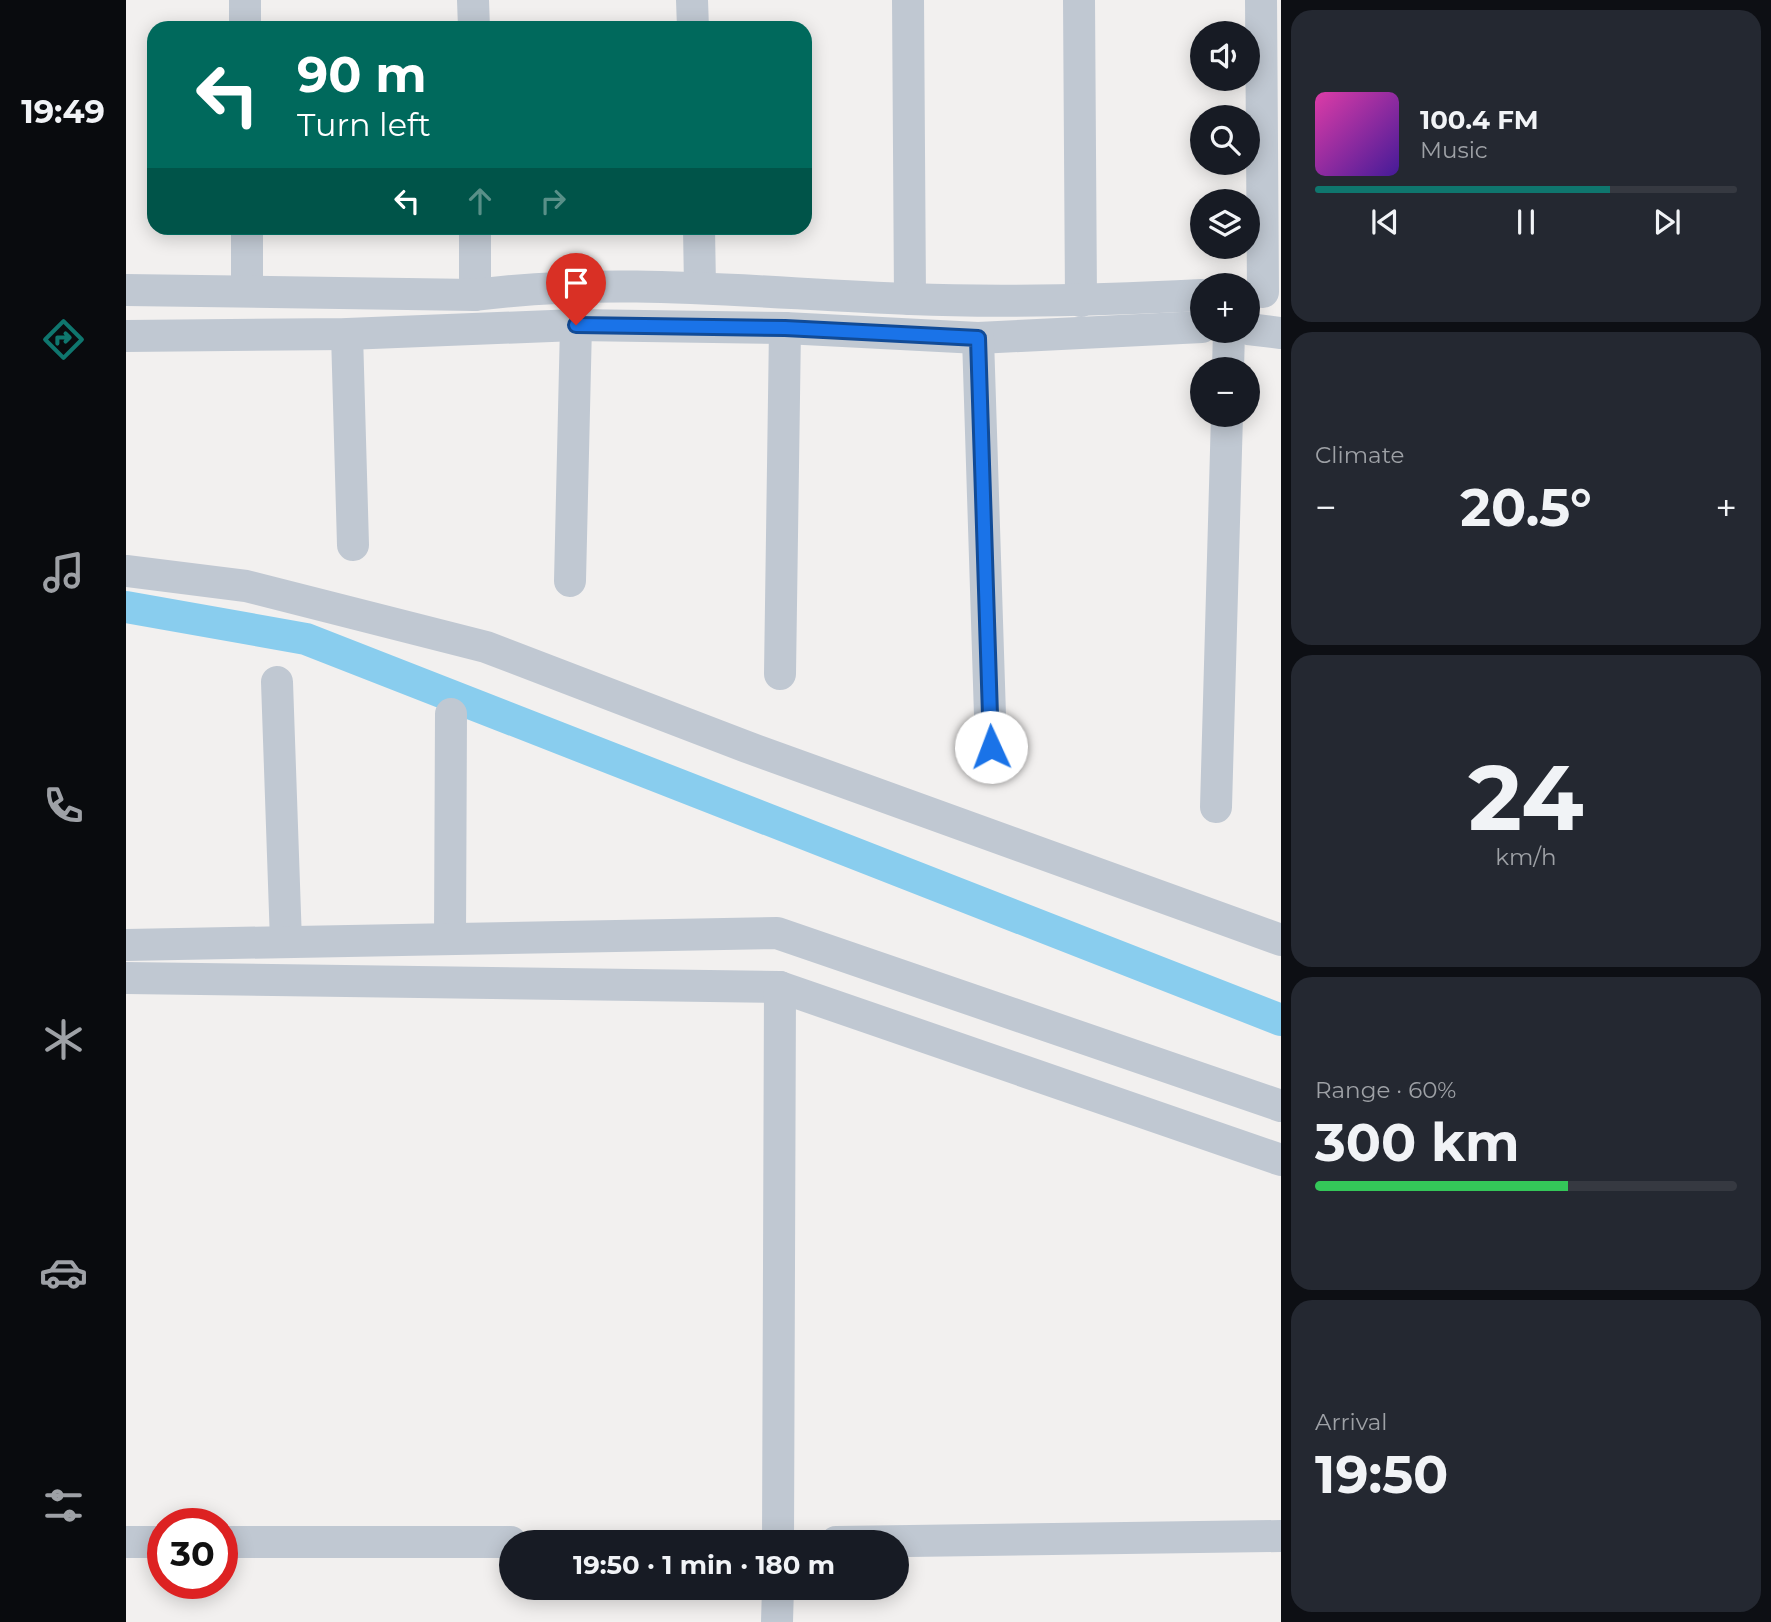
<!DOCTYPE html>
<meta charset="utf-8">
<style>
:root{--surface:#171b24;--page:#242831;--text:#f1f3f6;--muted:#9ea1a6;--line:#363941;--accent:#0f766e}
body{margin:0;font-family:Montserrat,sans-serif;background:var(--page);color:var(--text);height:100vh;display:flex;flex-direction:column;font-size:26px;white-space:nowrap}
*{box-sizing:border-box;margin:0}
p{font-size:23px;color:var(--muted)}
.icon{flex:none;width:38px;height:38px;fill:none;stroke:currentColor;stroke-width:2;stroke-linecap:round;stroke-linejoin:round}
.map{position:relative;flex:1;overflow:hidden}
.side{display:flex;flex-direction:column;gap:10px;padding:10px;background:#0d0f14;width:490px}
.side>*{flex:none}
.hud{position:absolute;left:21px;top:21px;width:665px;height:214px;border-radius:21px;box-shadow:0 4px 18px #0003;background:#00695c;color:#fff;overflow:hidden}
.controls{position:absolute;left:1064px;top:21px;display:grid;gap:14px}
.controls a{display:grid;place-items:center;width:70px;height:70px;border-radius:50%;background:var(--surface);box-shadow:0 4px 18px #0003;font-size:35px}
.speed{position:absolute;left:21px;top:1508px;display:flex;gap:14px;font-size:35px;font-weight:700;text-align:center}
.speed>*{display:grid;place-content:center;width:91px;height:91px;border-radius:50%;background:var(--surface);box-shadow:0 4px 18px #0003;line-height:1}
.speed .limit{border:10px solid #d22;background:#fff;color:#111}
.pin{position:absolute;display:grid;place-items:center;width:60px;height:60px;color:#fff;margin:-72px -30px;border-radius:50% 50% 50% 0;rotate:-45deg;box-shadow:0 0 7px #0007}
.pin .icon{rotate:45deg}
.me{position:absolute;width:77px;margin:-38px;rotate:358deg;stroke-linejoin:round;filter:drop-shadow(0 0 5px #0008)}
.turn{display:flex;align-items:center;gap:24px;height:147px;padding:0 35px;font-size:32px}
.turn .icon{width:91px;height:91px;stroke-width:2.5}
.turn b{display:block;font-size:49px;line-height:60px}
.lanes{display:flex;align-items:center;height:66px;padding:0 35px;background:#0003;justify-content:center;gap:35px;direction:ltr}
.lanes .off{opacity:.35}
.big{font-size:52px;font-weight:700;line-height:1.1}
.side .card{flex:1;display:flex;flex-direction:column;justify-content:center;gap:10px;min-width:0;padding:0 24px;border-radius:21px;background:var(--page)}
.side .dial{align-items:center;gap:0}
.dial b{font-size:91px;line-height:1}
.song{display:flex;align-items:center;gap:21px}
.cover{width:84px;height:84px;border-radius:10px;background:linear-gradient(135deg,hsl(320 70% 55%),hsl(260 70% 35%))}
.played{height:7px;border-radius:4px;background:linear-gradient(90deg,var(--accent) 70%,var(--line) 70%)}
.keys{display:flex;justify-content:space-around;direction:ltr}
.heat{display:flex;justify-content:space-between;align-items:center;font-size:38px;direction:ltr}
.charge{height:10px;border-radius:5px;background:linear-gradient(90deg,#34c759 60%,var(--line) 0)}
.trip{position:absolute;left:373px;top:1530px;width:410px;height:70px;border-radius:35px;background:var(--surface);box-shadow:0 4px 18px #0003;font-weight:700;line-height:70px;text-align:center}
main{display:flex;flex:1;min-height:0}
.tab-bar{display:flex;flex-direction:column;width:126px;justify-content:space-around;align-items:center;background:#090b0e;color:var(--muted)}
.tab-bar .icon{width:49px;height:49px}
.tab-bar .active{color:var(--accent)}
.tab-bar b{font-size:32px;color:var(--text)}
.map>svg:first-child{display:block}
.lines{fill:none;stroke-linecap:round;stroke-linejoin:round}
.canal{stroke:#89cdee;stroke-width:32}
.minor{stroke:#c0c8d2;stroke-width:32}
.route-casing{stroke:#114b97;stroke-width:18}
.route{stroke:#1a73e8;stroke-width:12}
</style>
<main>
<nav class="tab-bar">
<b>19:49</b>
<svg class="icon active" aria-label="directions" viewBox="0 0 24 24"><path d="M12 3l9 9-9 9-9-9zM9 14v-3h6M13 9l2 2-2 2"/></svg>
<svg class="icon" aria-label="music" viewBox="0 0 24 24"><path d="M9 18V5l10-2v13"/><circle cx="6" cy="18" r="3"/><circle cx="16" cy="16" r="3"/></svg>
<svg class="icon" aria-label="phone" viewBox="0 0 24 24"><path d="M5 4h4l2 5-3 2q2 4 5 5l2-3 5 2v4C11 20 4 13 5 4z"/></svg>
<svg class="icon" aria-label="climate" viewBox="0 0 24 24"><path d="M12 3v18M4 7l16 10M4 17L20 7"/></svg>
<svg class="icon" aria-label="car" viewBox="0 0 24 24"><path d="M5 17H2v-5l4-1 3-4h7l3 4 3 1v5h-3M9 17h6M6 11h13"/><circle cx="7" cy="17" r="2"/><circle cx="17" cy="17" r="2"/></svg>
<svg class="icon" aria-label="filters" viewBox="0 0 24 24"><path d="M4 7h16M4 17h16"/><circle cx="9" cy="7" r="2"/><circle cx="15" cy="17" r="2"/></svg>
</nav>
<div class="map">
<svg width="1155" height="1622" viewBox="0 0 1155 1622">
<rect width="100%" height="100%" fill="#f2f0ef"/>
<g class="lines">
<path class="canal" d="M0,607l180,32 975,381"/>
<g class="minor">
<path d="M119,0v28"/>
<path d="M347,0l1,28"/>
<path d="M566,0l1,28"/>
<path d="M782,0l2,299"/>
<path d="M953,0l2,301"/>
<path d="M1135,0l2,292"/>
<path d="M121,228v62"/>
<path d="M349,228v67"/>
<path d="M573,228l1,59"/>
<path d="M0,290l349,5c145,-19 291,-1 435,4 98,4 195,1 292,-4"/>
<path d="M1122,329l33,4"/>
<path d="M221,334l6,211"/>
<path d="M0,336l221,-2 229,-9 209,3 193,10 224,-11"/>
<path d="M852,338l13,409"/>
<path d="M1102,369l1,-38"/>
<path d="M0,571l120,15 240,61 261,100 534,193"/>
<path d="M444,581l6,-256"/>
<path d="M654,674l5,-346"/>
<path d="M151,682l9,260"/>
<path d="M1090,807l11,-392"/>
<path d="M324,939l1,-225"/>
<path d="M0,945l651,-12 504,173"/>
<path d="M0,978l654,9"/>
<path d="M0,1542h37"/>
<path d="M96,1542h289"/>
<path d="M652,1542l2,-555 501,173"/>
<path d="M710,1542l445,-6"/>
<path d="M651,1622l1,-35"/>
</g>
</g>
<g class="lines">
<g class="route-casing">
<path id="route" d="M450,325l209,3 193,10 13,409"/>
</g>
<use href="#route" class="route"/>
</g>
</svg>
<div class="controls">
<a><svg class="icon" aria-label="sound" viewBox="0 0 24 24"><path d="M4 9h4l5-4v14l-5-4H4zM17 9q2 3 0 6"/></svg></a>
<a><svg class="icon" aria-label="search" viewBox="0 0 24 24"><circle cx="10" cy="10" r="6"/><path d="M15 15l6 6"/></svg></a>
<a><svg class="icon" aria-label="layers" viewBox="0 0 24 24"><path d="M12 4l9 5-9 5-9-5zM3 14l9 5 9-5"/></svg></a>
<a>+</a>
<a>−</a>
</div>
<div class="speed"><div class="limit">30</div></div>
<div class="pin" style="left:450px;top:325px;background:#d93025"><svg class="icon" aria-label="arrive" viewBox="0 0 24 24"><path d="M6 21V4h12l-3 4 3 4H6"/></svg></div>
<svg class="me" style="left:865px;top:747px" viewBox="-20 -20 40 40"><circle r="19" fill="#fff"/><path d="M0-13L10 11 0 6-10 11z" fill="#1a73e8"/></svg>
<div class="trip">19:50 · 1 min · 180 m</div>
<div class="hud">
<div class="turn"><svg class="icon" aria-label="left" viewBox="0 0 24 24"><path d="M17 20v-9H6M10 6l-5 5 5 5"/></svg><div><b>90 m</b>Turn left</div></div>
<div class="lanes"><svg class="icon" aria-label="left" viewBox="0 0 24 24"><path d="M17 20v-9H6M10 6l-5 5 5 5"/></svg><svg class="icon off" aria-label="ahead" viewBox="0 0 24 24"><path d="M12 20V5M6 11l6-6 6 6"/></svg><svg class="icon off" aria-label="right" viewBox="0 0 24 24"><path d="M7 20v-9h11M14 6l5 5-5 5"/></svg></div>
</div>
</div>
<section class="side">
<div class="card">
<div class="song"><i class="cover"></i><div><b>100.4 FM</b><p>Music</p></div></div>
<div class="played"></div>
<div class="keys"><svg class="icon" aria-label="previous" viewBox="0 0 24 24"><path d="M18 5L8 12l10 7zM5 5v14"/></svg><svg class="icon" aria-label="pause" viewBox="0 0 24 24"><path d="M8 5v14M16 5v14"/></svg><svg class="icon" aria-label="next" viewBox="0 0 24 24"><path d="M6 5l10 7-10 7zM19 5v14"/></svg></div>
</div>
<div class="card"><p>Climate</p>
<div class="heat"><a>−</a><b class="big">20.5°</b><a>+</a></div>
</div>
<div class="card dial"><b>24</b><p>km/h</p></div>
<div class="card"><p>Range · 60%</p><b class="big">300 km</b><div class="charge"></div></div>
<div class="card"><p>Arrival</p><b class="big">19:50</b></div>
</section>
</main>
